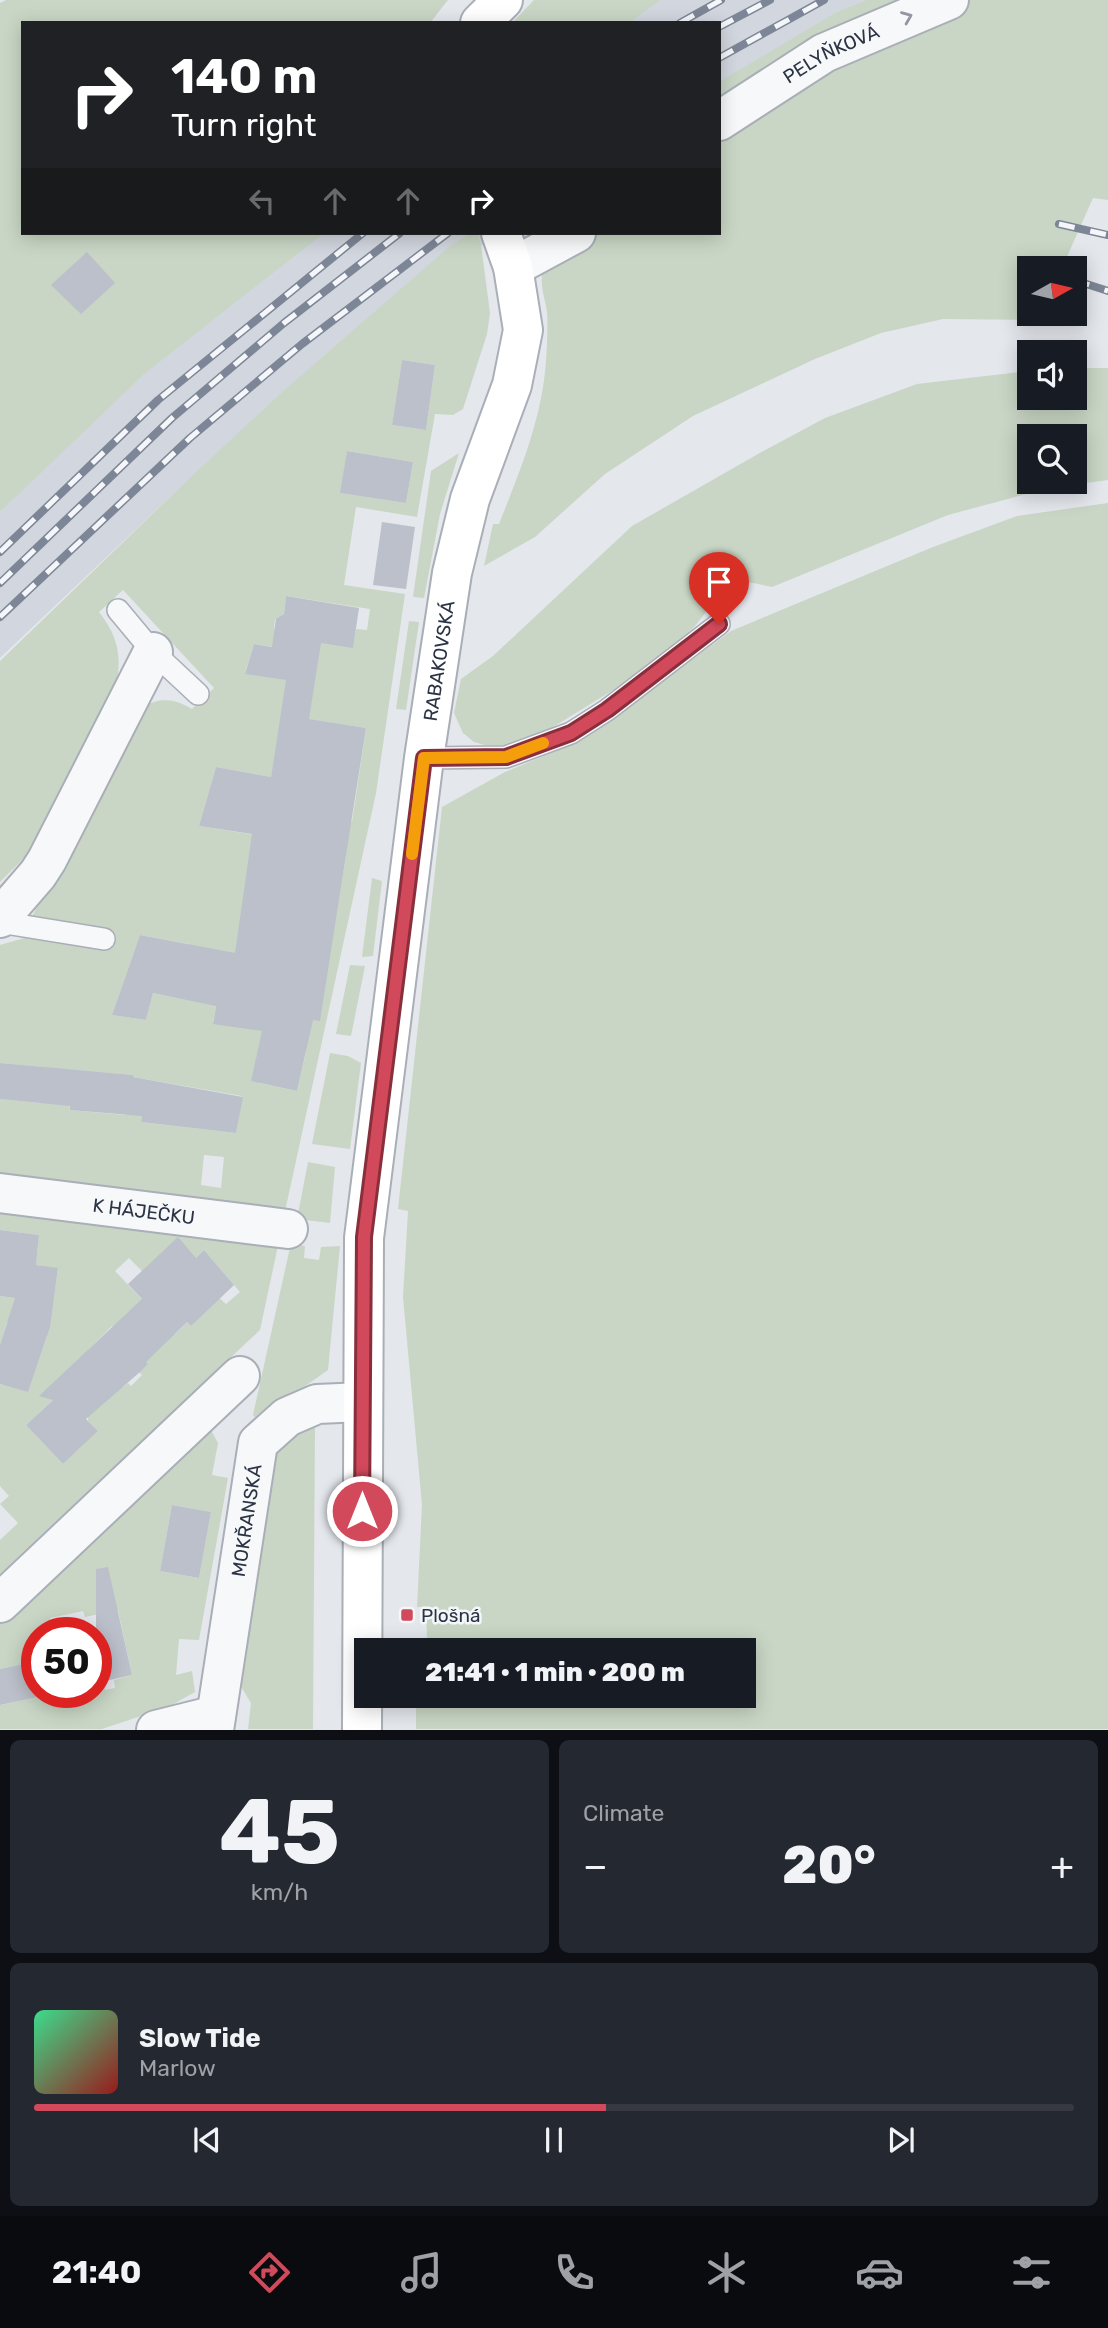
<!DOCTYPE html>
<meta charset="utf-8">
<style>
:root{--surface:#171b24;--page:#242831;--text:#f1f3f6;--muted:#9ea1a6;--line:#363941;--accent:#d1495b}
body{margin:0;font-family:Rubik,sans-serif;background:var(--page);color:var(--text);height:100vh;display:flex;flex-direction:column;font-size:26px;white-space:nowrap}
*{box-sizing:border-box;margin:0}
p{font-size:23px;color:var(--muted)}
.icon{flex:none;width:38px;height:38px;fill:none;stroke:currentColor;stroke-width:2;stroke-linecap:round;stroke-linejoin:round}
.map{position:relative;height:1730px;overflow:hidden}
.drawer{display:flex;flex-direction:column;gap:10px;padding:10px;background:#0d0f14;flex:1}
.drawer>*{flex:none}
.top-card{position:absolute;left:21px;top:21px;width:700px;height:214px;border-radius:0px;box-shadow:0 4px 18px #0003;background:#202124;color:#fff;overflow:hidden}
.needle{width:46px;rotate:82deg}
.controls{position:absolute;left:1017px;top:256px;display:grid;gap:14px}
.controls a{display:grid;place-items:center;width:70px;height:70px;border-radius:0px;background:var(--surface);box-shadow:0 4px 18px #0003;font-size:35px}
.speed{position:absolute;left:21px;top:1617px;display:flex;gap:14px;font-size:35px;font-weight:700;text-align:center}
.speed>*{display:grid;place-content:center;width:91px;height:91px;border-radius:50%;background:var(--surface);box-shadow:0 4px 18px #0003;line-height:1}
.speed .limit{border:10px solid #d22;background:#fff;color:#111}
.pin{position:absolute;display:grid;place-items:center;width:60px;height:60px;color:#fff;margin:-72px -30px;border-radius:50% 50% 50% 0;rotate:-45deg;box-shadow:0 0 7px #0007}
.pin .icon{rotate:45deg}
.me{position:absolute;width:77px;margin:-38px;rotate:0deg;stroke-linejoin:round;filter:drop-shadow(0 0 5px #0008)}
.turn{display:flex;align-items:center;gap:24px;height:147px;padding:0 35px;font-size:32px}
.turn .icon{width:91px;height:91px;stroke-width:2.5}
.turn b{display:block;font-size:49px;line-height:60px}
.lanes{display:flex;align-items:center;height:66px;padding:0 35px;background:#0003;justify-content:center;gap:35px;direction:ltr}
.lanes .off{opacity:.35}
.big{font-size:52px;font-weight:800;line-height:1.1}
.drawer .tile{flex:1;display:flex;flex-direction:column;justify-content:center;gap:10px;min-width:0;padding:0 24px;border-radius:10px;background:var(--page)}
.drawer .dial{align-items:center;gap:0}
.dial b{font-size:91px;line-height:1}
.song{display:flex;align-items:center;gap:21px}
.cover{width:84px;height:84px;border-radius:10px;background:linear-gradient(135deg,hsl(150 70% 55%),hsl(0 70% 35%))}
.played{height:7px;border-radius:4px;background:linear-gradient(90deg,var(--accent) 55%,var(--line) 55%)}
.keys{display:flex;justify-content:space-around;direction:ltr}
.heat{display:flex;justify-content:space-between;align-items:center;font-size:38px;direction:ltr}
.drawer .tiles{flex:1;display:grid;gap:10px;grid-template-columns:1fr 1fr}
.tile:last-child{grid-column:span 2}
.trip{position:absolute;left:354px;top:1638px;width:402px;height:70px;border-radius:0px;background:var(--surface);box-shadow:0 4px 18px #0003;font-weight:800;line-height:70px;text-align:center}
.dock{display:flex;height:112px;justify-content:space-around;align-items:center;background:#090b0e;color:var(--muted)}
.dock .icon{width:49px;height:49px}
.dock .selected{color:var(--accent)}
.dock b{font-size:32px;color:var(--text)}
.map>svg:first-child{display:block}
.built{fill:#d2d6de}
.green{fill:#c9d6c5;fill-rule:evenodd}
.building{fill:#bbc0ca}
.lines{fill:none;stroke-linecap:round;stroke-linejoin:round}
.service-casing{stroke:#a9aeb7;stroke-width:24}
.minor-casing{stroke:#a9aeb7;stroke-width:42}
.secondary-casing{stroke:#a9aeb7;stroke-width:42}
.service{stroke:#f7f8fa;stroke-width:21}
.minor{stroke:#f7f8fa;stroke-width:38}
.secondary{stroke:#fff;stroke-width:38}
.rail-casing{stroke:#7d8696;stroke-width:8}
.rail{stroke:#f4f6f9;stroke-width:5;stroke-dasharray:16;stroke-linecap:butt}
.oneway{stroke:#9196a0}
.route-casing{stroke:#882f3b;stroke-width:18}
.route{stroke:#d1495b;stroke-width:12}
.slow{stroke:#f59e0b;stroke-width:12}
.poi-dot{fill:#d1495b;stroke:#f4f6f9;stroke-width:2.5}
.labels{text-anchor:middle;stroke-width:5;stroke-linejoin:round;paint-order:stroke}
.street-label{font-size:19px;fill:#2b3445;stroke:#f4f6f9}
.poi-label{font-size:19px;fill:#2b3445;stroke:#f4f6f9;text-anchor:start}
</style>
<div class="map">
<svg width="1108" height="1730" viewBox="0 0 1108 1730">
<rect width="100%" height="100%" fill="#e4e7ec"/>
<g class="built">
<path d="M655,0h232l-168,91v-68h-100z"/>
<path d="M316,233h183l-87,62 -203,165 -209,198v-146l138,-134z"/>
</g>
<g class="green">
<path d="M6,0h442l-18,23h-407v210h301l-180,141 -144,138v-509z"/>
<path d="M534,0h126l-31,23h-117z"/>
<path d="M867,0h57l-205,111v-29l116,-69z"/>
<path d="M968,0h140v200l-15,-2 -31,70h-33v45h13l-3,7 -96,-1 -62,14 -66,26 -122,57 -88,58 -70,63 -51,29 9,-42h6c21,-53 43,-105 47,-163 1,-16 2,-33 1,-49 -2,-14 -8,-28 -4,-42l55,-37h121v-100l156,-95z"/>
<path d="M470,233h7l4,12 9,68 -3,21 -24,75 -10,6 -18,-1 -18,103 -61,-10 -12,78 61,9 -29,199 -92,423 -284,-37v-80l40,4 3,-36 -43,-4v-118l28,-8 3,-18 27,-57 83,-154c18,-11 33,-10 51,1l22,-21 -91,-98 -24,22c19,24 24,46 16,76l-80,159 -35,35v-221l198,-191 90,-83 162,-141zM402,360l33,5 -9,65 -34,-5zM347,451l66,11 -7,41 -65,-10zM286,596l84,13 -3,21 -11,-1 -3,18 -73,-11 -6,-8 1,-8 9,-6zM254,644l65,10 -5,30 -69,-11zM281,715l85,13 -14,94 -52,-9 -12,27 -89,-14 17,-59 55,10zM317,851l29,5 -17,103zM140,935l49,9 -11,54 -25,-5 -7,27 -34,-5zM221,974l42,57 -50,-8zM260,1042l46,10 -9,39 -38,-8 5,-22 -8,-2zM63,1069l70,6v2l109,19 -6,37 -95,-11 3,-19 -19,12 -55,-5zM204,1155l20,2 -3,31 -20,-3z"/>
<path d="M1075,368h33v112l-59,8 -101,27 -176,72 -29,-6 -18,6 -30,39 -34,32 -43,29 -86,53 -24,5h-23l-11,-3 -11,-9 -9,-20 7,-34 32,-23 139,-130 126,-72 67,-36 92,-34 112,-13v26h45zM1029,436h45v45h-45z"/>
<path d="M459,453l-19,61 -16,84 -11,-1 18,-126z"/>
<path d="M1108,503v1226h-692v-33h328v-46h-328v-11h11l-1,-32h-9l5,-102 -19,-208 5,-86 -10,-2 44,-402 63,-35 65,-27 63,-42 98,-72 202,-84 84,-31z"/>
<path d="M409,621l10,1 -13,88 -10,-1z"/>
<path d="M372,878l10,3 -9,75 -11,1z"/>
<path d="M350,965l15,1 -14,70 -15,-2z"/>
<path d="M330,1053l18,3 13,7 -11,86 -38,-5z"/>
<path d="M308,1162l27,5 -5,56 -33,-4z"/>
<path d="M0,1204l279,37 -19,89 -260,244v-34l18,-17 -18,-19 9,-8 -9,-10v-102l28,7 19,-55 -40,-14 -7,23v-49l53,7 5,-34 -22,-4 3,-30 -39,-5zM204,1250l36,42 -14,12 -8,-7 -27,29 -4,-4 -12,12 -60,-63 14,-13 13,13 54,-13zM112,1326l36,38 -9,8 3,3 -11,11 -3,-3 -5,4 -36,-36zM60,1393l28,21v7l10,10 -35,33 -37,-39z"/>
<path d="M291,1243l14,3 -1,12 15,2 2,-13 19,-1 -12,124 -71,50 -4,-5z"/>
<path d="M208,1425l10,18 -6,32 16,3 -29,162 -20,-1 -3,36 16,-4 3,21 -27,15 -66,22h-102v-26l1,2 56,-13h39v-9l7,-1 2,8 10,-2 -1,-8 18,-5 -14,-65 -33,7 -2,-6 -33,7 3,15h-16v28l-37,8v-48zM172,1505l39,7 -12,66 -39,-7z"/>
<path d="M315,1425l-2,304h-65l3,-26 -17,-28 37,-214c11,-19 25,-29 44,-36z"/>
</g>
<g class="building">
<path d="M87,252l28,31 -34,31 -30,-29z"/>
<path d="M402,360l33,5 -9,65 -34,-5z"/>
<path d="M347,451l66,11 -7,41 -66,-10z"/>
<path d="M382,522l33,5 -9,62 -33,-4z"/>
<path d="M286,596l73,12 -6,40 -32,-5 -12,76 57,9 -46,293 -7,-1 -16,71 -46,-10 11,-50 -49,-7 3,-18 -63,-13 -7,27 -34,-5 28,-80 95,18 17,-119 -53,-8 17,-59 55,10 15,-97 -41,-6 9,-30 18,3 4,-28 8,-5z"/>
<path d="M0,1063l133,12v2l110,20 -7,36 -95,-11 1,-6 -72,-6v-4l-70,-7z"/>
<path d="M0,1230l39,5 -3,30 22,3 -8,59 -22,65 -28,-8v-39l15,-47 -15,-2z"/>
<path d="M178,1237l18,21 8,-8 30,35 -43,41 -4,-4 -41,40 2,2 -8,8 -54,47 12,12 -35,33 -37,-39 27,-25 -14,-4 103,-97 -14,-15z"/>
<path d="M172,1505l39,7 -12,66 -39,-7z"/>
<path d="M108,1567l24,108 -36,8v-114z"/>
<path d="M37,1661v36l-37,8v-36z"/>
</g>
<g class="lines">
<g class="service-casing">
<g id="service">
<path d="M118,610l35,42 45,42"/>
<path d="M424,758l82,-1 65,-24 36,-23 112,-86"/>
<path d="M0,922l104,17"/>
</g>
</g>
<g class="minor-casing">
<g id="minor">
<path id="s1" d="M719,121l105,-68 125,-53"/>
<path d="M513,267l63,-34"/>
<path d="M0,918l38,-44 9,-14 106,-208"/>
<path id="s2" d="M0,1193l288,36"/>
<path d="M0,1603l240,-227"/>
<path d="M156,1730l60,-15"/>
<path id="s3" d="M214,1730l44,-287 29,-26 30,-13 46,-2"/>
</g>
</g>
<g class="secondary-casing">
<g id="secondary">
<path d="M480,23l23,-23"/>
<path id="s4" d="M362,1730l2,-492 60,-480 28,-185 18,-74 42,-114 11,-55 -10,-63 -12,-34"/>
</g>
</g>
<use href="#service" class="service"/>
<use href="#minor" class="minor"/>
<use href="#secondary" class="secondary"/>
<g class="rail-casing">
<g id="rail">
<path d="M680,23l41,-23"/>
<path d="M719,27l51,-27"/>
<path d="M719,58l105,-58"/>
<path d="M1059,224l49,11"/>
<path d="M1032,265l7,3"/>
<path d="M1074,280l34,11"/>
<path d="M0,552l158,-152 205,-167"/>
<path d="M0,583l172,-165 112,-95 116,-90"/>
<path d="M0,617l190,-179 112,-94 146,-111"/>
</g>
</g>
<use href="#rail" class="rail"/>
</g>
<defs><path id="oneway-chevron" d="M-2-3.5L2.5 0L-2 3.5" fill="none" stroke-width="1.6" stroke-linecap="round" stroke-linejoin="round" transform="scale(1.75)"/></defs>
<use class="oneway" href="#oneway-chevron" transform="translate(907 17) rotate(-22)"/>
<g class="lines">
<g class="route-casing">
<path id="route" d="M362,1511l2,-274 60,-479 82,-1 65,-24 36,-23 112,-86"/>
</g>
<use href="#route" class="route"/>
<path class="slow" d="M412,854l12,-96 82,-1 37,-14"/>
</g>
<rect class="poi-dot" x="400" y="1608" width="14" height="14" rx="3.5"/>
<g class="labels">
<g class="street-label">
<text dy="7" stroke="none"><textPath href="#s1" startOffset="131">PELYŇKOVÁ</textPath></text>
<text dy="7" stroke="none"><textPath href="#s4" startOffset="1074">RABAKOVSKÁ</textPath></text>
<text dy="7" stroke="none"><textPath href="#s2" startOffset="145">K HÁJEČKU</textPath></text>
<text dy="7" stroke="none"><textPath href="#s3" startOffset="212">MOKŘANSKÁ</textPath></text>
</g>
<g class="poi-label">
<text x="421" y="1622">Plošná</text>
</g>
</g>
</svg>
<div class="controls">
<a><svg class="needle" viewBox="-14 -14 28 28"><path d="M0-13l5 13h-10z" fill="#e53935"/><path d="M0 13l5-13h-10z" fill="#9ea1a6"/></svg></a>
<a><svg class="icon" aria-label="sound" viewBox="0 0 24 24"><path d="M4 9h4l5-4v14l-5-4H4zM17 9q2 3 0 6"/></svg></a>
<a><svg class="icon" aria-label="search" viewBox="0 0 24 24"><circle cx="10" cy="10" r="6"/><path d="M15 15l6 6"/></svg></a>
</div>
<div class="speed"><div class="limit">50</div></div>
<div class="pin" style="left:719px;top:624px;background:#d93025"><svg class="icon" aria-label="arrive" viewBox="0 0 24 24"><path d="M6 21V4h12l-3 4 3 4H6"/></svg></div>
<svg class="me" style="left:362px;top:1511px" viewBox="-20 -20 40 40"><circle r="17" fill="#d1495b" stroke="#fff" stroke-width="3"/><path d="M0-11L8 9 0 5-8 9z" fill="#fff"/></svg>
<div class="trip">21:41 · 1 min · 200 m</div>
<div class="top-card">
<div class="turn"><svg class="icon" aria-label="right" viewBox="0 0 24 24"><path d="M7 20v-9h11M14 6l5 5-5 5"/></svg><div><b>140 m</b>Turn right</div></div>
<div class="lanes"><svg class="icon off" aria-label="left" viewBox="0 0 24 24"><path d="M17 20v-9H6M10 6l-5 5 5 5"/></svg><svg class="icon off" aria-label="ahead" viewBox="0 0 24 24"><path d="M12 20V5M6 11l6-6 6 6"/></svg><svg class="icon off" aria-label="ahead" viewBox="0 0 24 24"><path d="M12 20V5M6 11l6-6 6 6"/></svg><svg class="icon" aria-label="right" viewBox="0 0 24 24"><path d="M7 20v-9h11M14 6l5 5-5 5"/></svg></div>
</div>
</div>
<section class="drawer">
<div class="tiles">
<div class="tile dial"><b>45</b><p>km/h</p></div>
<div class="tile"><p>Climate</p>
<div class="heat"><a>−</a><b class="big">20°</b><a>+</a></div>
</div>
<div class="tile">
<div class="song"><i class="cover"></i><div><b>Slow Tide</b><p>Marlow</p></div></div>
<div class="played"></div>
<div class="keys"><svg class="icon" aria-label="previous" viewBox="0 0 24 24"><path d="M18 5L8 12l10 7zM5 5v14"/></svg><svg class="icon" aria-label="pause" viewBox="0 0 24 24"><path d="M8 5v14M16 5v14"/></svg><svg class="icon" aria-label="next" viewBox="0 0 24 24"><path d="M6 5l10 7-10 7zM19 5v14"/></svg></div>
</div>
</div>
</section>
<nav class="dock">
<b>21:40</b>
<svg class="icon selected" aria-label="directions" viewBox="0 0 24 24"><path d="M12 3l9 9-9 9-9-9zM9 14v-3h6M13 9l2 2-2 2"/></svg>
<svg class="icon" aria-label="music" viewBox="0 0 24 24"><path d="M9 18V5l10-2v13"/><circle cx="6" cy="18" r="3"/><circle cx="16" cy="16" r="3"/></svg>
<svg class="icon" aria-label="phone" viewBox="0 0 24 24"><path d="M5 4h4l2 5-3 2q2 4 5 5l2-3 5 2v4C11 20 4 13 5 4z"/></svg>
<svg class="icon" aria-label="climate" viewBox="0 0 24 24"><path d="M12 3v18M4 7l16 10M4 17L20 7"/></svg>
<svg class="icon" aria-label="car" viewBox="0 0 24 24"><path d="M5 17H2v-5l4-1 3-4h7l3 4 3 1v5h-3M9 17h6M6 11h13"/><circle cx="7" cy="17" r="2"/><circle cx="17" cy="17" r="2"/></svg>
<svg class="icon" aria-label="filters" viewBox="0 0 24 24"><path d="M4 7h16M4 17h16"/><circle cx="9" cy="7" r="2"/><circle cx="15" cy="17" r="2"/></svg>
</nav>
